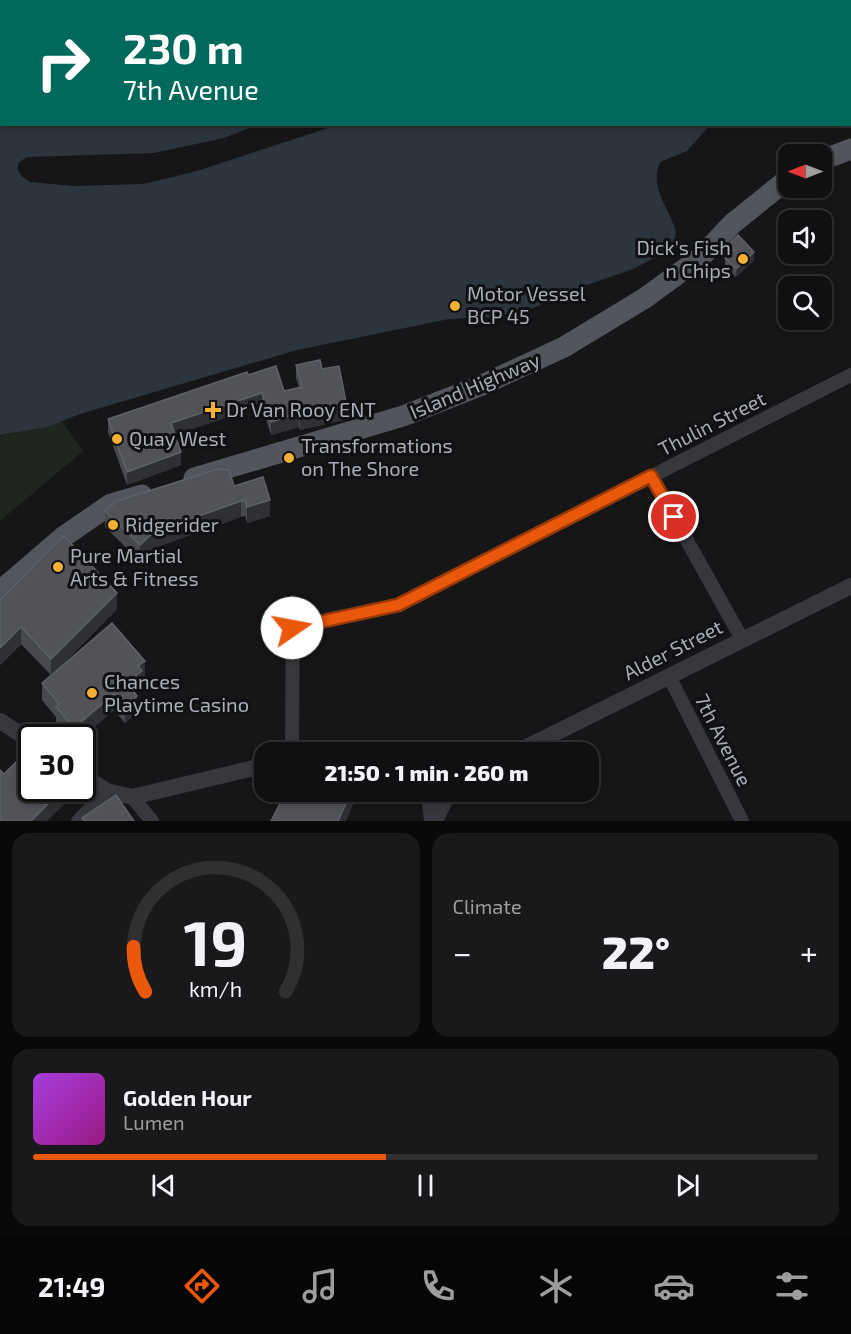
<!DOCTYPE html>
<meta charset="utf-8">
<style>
:root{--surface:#101012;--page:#19191b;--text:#f1f3f6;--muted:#9c9d9f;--line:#303032;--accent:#ea580c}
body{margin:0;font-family:"Exo 2",sans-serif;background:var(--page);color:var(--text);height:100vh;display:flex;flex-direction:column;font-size:22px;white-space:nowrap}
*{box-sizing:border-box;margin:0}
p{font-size:20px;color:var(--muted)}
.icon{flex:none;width:33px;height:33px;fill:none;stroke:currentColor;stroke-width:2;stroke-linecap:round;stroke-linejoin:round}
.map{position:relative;height:821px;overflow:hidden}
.drawer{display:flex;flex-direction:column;gap:12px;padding:12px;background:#09090a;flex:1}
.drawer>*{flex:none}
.banner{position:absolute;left:0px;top:0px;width:852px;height:126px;box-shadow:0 3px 9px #0003,0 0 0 2px var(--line);background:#00695c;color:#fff;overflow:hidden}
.needle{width:39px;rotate:270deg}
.buttons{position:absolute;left:778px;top:144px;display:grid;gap:12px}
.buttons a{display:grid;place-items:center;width:54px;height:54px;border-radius:12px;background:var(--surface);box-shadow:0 3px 9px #0003,0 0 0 2px var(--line);font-size:30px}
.speed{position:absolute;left:18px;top:724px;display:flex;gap:12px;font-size:30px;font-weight:700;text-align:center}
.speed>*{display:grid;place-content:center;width:78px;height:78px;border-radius:50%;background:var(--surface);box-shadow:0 3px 9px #0003,0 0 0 2px var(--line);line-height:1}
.speed .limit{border:3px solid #111;border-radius:9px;background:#fff;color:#111}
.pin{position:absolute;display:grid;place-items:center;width:51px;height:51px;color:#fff;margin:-26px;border:3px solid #fff;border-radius:50%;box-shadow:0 2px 6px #0007}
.me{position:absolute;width:66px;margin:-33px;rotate:78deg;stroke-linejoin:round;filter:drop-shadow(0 0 4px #0008)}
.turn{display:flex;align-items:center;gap:21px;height:126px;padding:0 24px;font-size:27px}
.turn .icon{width:78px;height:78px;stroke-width:2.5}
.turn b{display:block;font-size:42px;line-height:51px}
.big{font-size:45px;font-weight:800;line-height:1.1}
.drawer .card{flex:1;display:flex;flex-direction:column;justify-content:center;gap:9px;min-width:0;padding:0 21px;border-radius:18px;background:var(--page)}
.drawer .dial{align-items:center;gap:0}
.dial svg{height:156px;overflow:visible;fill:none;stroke:var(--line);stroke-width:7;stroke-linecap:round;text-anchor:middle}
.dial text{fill:var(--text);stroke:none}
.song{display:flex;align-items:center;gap:18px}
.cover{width:72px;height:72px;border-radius:9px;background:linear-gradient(135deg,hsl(280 70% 55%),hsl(310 70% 35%))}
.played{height:6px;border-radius:3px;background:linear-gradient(90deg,var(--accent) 45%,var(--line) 45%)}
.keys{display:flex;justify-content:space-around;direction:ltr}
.heat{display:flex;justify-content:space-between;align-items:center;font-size:33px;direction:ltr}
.drawer .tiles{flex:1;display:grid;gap:12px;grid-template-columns:1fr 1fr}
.card:last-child{grid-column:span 2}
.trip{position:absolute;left:254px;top:742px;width:345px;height:60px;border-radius:18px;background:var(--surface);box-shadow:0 3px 9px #0003,0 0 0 2px var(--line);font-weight:800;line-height:60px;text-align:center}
.tabs{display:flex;height:96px;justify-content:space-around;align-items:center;background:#060607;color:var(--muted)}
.tabs .icon{width:42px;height:42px}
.tabs .selected{color:var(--accent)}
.tabs b{font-size:27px;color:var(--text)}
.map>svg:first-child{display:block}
.green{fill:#1e261f}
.water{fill:#2c353c}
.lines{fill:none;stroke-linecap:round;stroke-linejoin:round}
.minor{stroke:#37383d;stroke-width:14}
.tertiary{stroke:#37383d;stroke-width:16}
.primary{stroke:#53555c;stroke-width:21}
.wall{fill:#47494d}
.shaded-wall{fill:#2f3033}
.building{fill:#525359;stroke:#5f6168;stroke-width:1.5}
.route-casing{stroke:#983908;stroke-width:15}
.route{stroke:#ea580c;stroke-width:10}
.poi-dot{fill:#f2b134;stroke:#111113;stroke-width:2}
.labels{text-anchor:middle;stroke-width:6;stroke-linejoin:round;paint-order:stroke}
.poi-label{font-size:20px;fill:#a8adb8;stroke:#111113;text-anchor:start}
.street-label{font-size:20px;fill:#a8adb8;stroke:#111113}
</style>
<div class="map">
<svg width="851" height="821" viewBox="0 0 851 821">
<rect width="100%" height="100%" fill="#161618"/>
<path class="green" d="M62,421l21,30 -83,70v-85z"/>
<path class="water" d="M0,0h643l-641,2v122l255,1 -33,13 -70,15 -127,4 -8,5 -2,6 4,8 9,6 43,4 71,-2 53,-13 140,-46h373l-23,26 -27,11c-11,26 8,44 15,67 2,5 -1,13 -2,19l-40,21 -49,17 -58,25 -31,6 -46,2 -152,31 -217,64 -33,13 -47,8z"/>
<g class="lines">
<g class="minor">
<path d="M651,476l91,163"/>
<path d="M292,628l106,-23 453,-230"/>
<path d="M669,676l73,145"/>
<path d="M292,753l1,-151"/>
<path d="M132,797l20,24"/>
<path d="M78,821l29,-30"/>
</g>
<g class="tertiary">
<path d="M0,721l32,21"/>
<path d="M515,753l336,-167"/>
<path d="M82,775l25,16 25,6 122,-29h10"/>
<path d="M429,792l3,29"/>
<path d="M435,821l14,-29"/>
</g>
<g class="primary">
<path d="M822,160l29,-11"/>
<path d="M194,478l209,-62 79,-31 82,-38 81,-49 56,-41 31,-33 57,-46"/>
<path d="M0,591l63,-54 48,-33 31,-9"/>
</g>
</g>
<g class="wall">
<path d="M729,244l25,16 -18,17 -11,-11v-8l4,-4z"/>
<path d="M296,365l50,50 -3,5 -43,10 -1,-3 -28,8 -9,-29 -87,28 6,31 -54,20 -19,-53v-13l140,-44 36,16 15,-4 -3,-9z"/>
<path d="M234,486l36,30 -23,7 -2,-7 -4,1 -87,31 -14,13 -35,-34v-16z"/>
<path d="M0,600l117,9 -61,62 89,7 -3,2v7l-7,6 2,19 -12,11 -11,-13 -33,28h-12l-13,-15v-6l-14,-17v-17l9,-8 -30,-31 -21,21z"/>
</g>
<g class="shaded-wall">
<path d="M754,252v8l-18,17v-8z"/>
<path d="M262,393v13l-91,30v-13z"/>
<path d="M346,402v13l-3,5 -43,10v-13z"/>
<path d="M299,413v14l-28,8v-13z"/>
<path d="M181,452v13l-54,20v-13z"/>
<path d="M270,500v16l-23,7v-16z"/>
<path d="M241,501v16l-87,31 -14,13v-16l14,-13z"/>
<path d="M117,593v16l-66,67v-17z"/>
<path d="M21,627v17l-21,21v-17z"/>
<path d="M145,661v17l-3,2v7l-15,13v-17l11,-17z"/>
<path d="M114,694v16l-33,28h-7v-10z"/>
<path d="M137,696v16l-12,11v-16z"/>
<path d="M63,789h9v8l-25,24h-16z"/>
<path d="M351,792h4v8l-9,21h-8z"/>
</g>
<g class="building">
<path d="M760,0h14v2h-13z"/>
<path d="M738,235l16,17 -18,17 -11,-11 9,-8 -5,-6z"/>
<path d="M320,360l2,9 17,-3 7,36 -3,5 -43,10 -1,-4 -28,9 -9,-29 -91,30 10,29 -54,20 -19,-53 139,-47 1,3 28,-9 8,25 18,-4 -6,-22z"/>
<path d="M218,469l11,1 5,16 29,-9 7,23 -23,7 -2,-7 -4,1 -87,31 -14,13 -35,-34 12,-10z"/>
<path d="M64,536l53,57 -66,66 -30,-32 -21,21v-48l53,-54z"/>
<path d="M112,623l33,38 -7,5 4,5 -15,12 10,13 -12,11 -11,-13 -40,34 -18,-21 3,-3 -17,-21z"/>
<path d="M23,755l9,9v25h31l-32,32h-31v-51l4,4z"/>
<path d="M286,792h8l18,6 4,-6h35l-13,29h-67z"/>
<path d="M116,795l18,26h-50l-2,-3z"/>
</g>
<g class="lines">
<g class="route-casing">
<path id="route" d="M292,628l106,-23 253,-129 23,41"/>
</g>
<use href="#route" class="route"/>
</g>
<g class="poi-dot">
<circle cx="743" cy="259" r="6"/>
<circle cx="455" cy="306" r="6"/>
<path d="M210 401h6v6h6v6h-6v6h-6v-6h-6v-6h6z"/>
<circle cx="117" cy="439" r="6"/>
<circle cx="289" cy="458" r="6"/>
<circle cx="113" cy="525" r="6"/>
<circle cx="58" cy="567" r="6"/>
<circle cx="92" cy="693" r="6"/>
</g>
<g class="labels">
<g class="poi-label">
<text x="731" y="255" text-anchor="end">Dick's Fish<tspan x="731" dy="23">n Chips</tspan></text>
<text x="467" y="301">Motor Vessel<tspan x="467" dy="23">BCP 45</tspan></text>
<text x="226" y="417">Dr Van Rooy ENT</text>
<text x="129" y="446">Quay West</text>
<text x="301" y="453">Transformations<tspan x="301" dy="23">on The Shore</tspan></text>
<text x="125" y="532">Ridgerider</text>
<text x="70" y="563">Pure Martial<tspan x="70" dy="23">Arts &amp; Fitness</tspan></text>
<text x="104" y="689">Chances<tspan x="104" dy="23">Playtime Casino</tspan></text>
</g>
<g class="street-label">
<text transform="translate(475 386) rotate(-23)" y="7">Island Highway</text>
<text transform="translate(712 424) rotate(-27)" y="7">Thulin Street</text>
<text transform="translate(673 650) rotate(-27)" y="7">Alder Street</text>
<text transform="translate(723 740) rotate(63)" y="7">7th Avenue</text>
</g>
</g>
</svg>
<div class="buttons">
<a><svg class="needle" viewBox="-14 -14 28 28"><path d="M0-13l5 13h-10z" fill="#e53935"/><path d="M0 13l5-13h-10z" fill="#9c9d9f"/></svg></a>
<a><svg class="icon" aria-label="sound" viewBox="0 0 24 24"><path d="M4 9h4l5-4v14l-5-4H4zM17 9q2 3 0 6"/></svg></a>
<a><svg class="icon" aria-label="search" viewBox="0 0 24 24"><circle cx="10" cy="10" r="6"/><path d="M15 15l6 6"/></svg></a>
</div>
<div class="speed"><div class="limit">30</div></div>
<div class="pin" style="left:674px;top:517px;background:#d93025"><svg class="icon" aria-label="arrive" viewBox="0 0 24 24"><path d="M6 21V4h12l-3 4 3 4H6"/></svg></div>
<svg class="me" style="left:292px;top:628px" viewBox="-20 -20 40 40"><circle r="19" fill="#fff"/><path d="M0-13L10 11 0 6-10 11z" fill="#ea580c"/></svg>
<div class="trip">21:50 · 1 min · 260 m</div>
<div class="banner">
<div class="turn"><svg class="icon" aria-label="right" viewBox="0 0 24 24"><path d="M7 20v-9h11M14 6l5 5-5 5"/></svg><div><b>230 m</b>7th Avenue</div></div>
</div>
</div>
<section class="drawer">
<div class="tiles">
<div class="card dial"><svg viewBox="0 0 100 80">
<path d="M14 69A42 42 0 1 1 86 69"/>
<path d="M14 69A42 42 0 0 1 8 46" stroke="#ea580c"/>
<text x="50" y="56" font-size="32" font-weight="700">19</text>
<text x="50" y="72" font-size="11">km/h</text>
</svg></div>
<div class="card"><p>Climate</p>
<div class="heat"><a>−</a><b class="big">22°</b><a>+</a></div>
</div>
<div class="card">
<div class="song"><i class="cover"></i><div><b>Golden Hour</b><p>Lumen</p></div></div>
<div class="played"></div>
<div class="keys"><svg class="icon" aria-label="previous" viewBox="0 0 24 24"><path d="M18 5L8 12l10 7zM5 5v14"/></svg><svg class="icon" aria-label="pause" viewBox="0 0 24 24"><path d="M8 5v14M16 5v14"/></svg><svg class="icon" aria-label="next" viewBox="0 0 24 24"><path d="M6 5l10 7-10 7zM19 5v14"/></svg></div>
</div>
</div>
</section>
<nav class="tabs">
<b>21:49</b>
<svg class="icon selected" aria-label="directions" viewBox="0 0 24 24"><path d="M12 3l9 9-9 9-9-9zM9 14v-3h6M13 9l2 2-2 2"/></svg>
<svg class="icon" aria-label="music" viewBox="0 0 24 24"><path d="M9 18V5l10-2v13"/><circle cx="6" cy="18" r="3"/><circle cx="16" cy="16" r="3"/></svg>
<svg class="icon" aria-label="phone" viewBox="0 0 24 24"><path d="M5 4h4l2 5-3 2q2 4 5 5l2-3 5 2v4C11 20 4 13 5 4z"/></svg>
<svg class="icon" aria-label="climate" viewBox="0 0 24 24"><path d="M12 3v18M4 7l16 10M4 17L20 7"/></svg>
<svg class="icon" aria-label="car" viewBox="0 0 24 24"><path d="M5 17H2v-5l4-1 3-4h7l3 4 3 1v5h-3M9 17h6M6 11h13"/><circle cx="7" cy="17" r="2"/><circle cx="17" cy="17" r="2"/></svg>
<svg class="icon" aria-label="filters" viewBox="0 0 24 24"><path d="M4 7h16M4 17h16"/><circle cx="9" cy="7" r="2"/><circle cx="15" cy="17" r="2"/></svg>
</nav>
